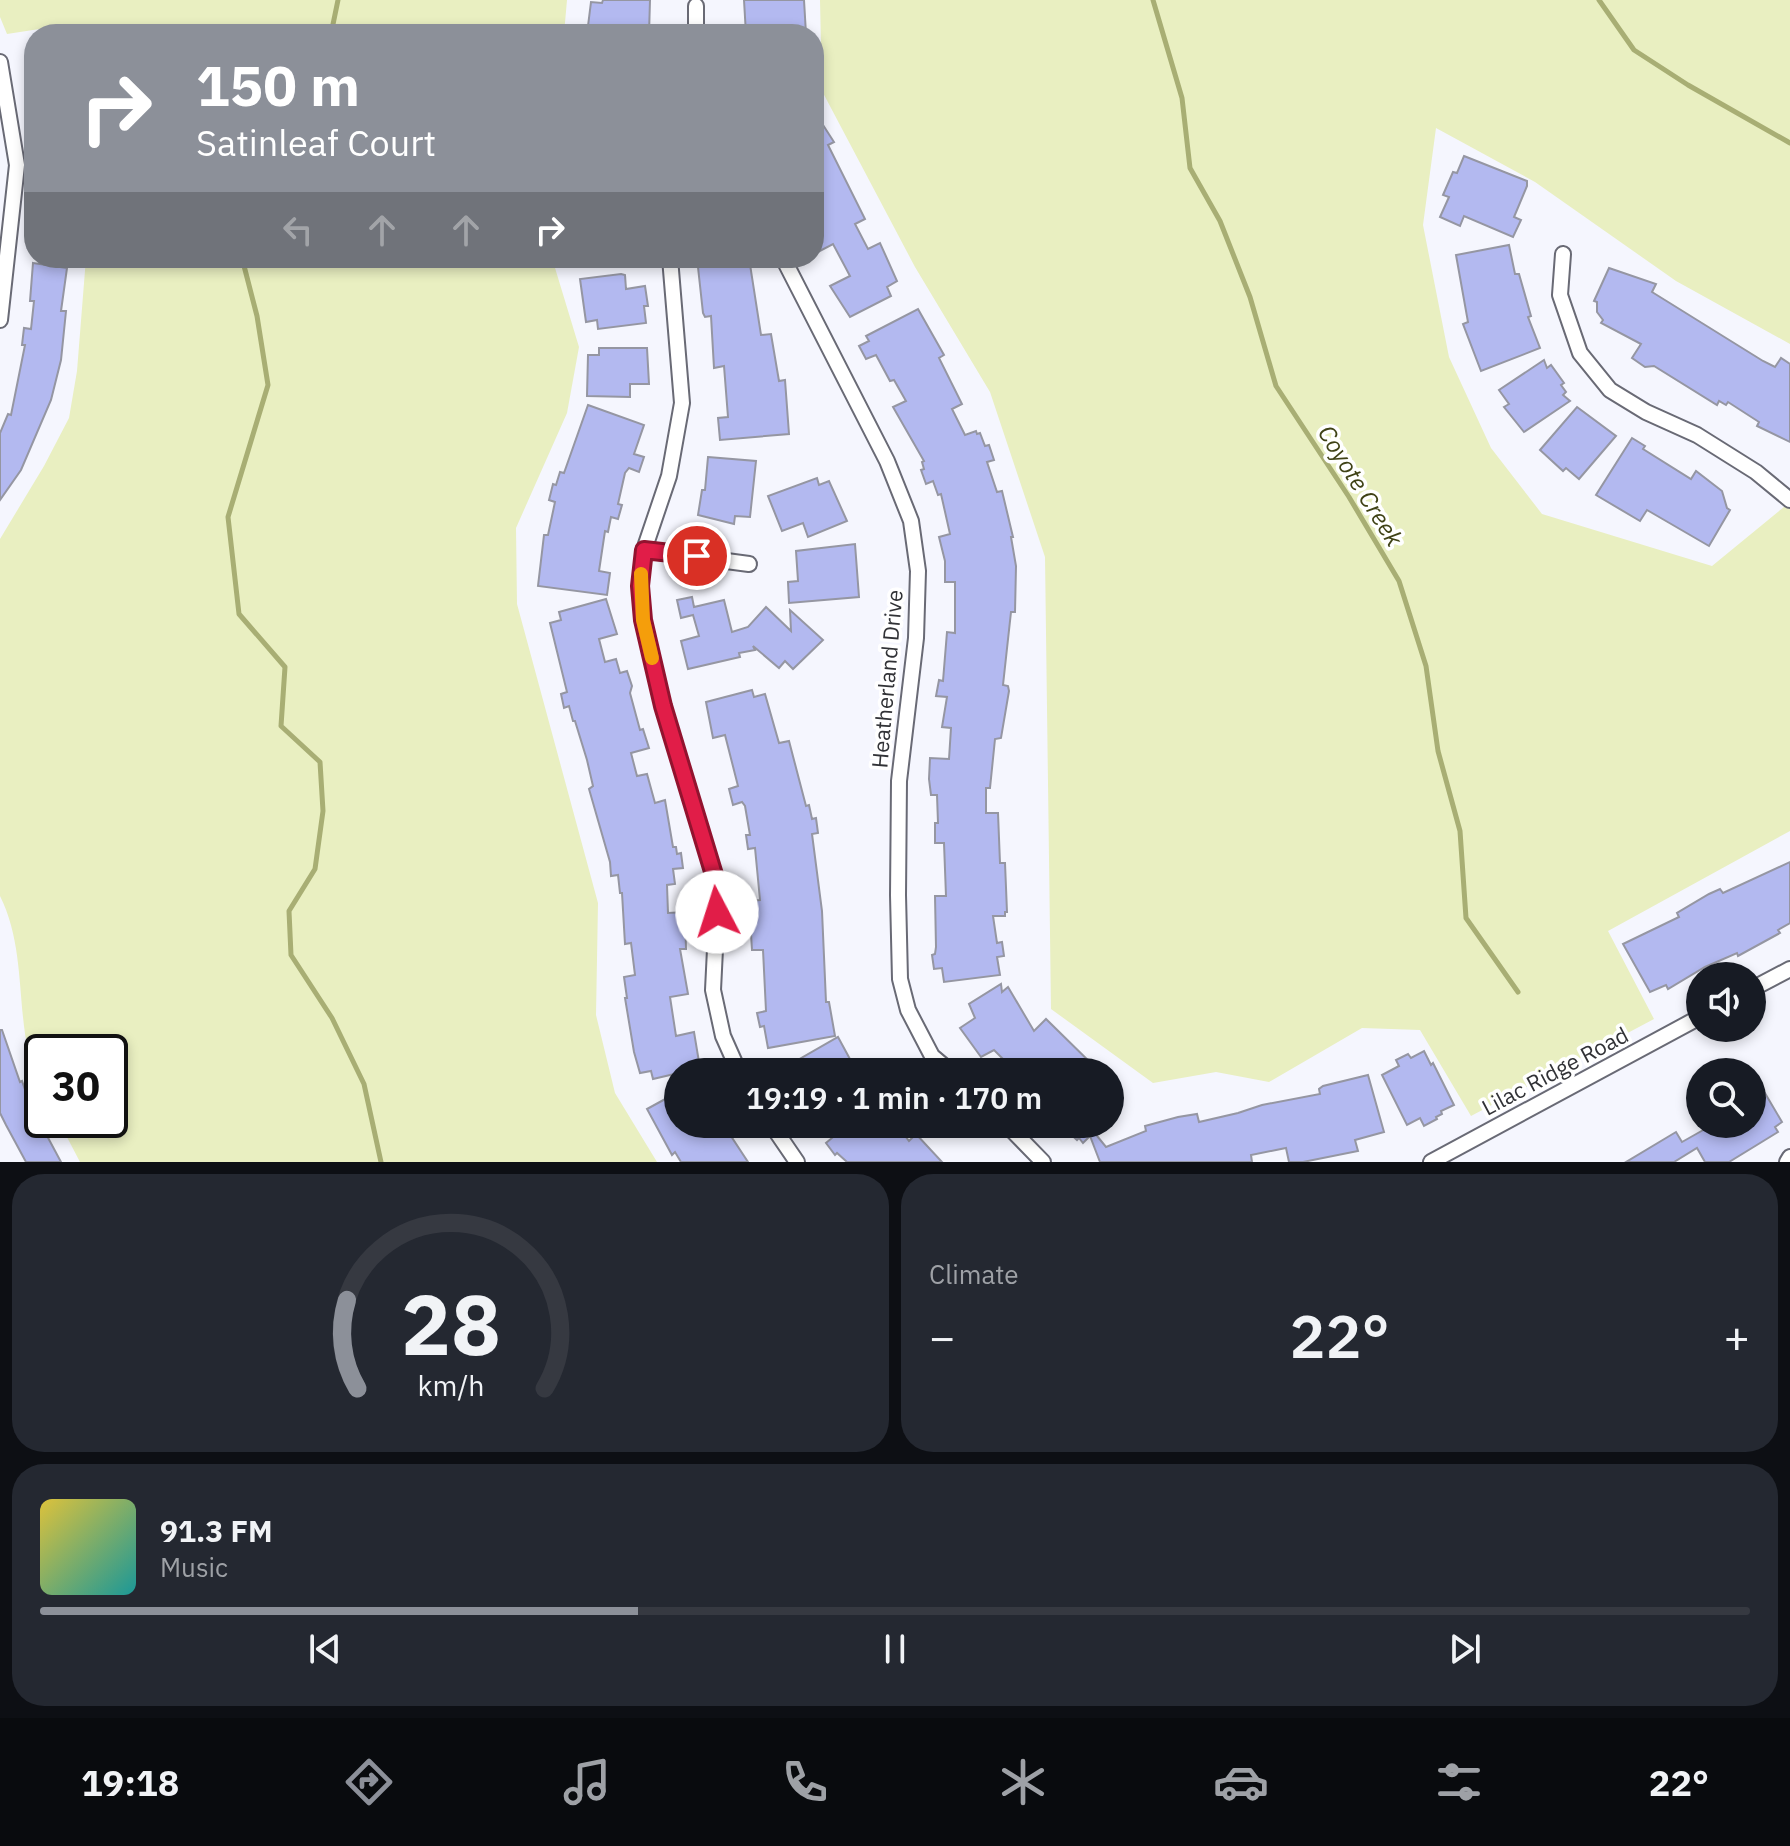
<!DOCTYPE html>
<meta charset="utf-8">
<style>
:root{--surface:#171b24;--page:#242831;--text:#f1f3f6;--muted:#9ea1a6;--line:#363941;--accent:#8c9099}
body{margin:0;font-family:"IBM Plex Sans",sans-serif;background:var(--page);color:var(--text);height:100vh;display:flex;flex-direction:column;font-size:30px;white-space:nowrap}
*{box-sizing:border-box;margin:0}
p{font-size:26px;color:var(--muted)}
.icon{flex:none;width:44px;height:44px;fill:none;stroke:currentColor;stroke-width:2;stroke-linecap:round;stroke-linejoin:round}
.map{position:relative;height:1162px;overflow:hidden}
.drawer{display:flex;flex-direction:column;gap:12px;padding:12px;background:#0d0f14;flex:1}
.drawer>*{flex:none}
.top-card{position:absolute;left:24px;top:24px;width:800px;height:244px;border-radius:32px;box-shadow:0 4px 12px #0003;background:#8c9099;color:#fff;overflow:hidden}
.tools{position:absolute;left:1686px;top:962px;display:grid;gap:16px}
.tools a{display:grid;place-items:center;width:80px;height:80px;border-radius:50%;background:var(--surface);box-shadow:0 4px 12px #0003;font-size:40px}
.speed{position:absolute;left:24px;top:1034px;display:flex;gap:16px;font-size:40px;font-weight:700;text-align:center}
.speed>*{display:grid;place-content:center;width:104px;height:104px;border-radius:50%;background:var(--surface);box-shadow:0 4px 12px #0003;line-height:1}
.speed .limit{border:4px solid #111;border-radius:12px;background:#fff;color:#111}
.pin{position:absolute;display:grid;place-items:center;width:68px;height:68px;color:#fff;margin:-34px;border:4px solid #fff;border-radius:50%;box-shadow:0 2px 8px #0007}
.me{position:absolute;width:88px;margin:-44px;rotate:355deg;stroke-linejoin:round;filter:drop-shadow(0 0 6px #0008)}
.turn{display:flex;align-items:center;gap:28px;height:168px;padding:0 40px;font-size:36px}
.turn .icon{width:104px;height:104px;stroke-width:2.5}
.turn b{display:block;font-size:56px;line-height:68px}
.lanes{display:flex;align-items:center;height:76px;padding:0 40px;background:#0003;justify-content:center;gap:40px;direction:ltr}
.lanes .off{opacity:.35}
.big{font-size:60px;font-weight:600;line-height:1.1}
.drawer .widget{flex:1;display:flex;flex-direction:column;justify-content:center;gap:12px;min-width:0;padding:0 28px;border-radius:32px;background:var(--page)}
.drawer .dial{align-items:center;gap:0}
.dial svg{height:208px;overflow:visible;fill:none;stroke:var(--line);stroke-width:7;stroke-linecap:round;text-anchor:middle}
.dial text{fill:var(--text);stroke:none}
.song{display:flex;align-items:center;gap:24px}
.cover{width:96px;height:96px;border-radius:12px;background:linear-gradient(135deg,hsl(50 70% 55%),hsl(180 70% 35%))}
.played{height:8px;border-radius:4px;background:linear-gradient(90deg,var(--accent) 35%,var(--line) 35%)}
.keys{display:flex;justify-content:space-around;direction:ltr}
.heat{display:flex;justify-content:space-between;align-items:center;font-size:44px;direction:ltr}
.drawer .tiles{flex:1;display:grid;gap:12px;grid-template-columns:1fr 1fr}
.widget:last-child{grid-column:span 2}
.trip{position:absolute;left:664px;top:1058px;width:460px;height:80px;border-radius:40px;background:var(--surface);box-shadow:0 4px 12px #0003;font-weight:600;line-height:80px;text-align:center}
.tab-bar{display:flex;height:128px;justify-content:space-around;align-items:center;background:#090b0e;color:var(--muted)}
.tab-bar .icon{width:56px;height:56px}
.tab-bar .current{color:var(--accent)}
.tab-bar b{font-size:36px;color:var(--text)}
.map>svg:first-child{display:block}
.green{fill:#e9efc1}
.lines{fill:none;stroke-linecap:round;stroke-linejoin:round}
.stream{stroke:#a8ae74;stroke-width:5}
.building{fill:#b3b9f0;stroke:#9596a2;stroke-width:2}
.minor-casing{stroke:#696a75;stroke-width:18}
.minor{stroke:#fff;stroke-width:14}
.route-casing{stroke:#92132f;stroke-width:20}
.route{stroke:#e11d48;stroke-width:14}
.slow{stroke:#f59e0b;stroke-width:14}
.labels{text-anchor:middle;stroke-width:7;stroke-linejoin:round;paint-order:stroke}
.street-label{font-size:22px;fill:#313236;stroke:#fff}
.water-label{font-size:24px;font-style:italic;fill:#3f4216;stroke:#fff}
</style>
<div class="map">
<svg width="1790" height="1162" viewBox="0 0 1790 1162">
<rect width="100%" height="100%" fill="#f5f6fe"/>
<g class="green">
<path d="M0,0h567l-3,34h-490l-2,-10 -65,10 -7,-17z"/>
<path d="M820,0h970v344l-114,-63 -141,-99 -99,-54 -13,97 26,132 42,91 51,66 170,52 78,-64v329l-182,100 46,88 -183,97 -51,-86 -58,-2 -93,54 -53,-10 -63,11 -102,-74 -6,-452 -55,-165 -75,-125 -93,-176z"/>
<path d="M86,258h466l27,89 -12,66 -51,115 1,76 81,299 -2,112 19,78 42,69h-577l-22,-42h52v-68h-68v38c-31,-58 -11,-132 -42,-194v-357l44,-73 25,-48 8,-47z"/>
</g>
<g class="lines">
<g class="stream">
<path d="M1153,0l29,98 8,70 30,53 30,76 26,89 73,111 50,84 27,85 12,85 22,80 6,87 52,74"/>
<path d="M1599,0l35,50 54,35 102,58"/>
<path d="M331,34l7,-34"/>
<path d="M242,258l15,58 11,69 -40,132 11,97 46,53 -4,59 39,36 3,49 -8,58 -26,42 2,44 41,63 32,66 17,78"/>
</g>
</g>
<g class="building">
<path d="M603,0h47l-1,34h-62l4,-32 11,1z"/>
<path d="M744,0h60l2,34h-60z"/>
<path d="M814,111l20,31 -6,3 37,74 -10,5 13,25 12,-6 17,38 -10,6 4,9 -41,21 -20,-31 20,-10 -17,-32 -19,10z"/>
<path d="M1464,156l63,25v5l-13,31 7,3 -8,17 -49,-21 -4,10 -20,-9 9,-20 -6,-2 10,-23 4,1z"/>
<path d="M1509,245l6,29h4l12,42 -3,1 12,31 -59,23 -18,-47 5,-2 -12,-67z"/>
<path d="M697,258h52l12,77 10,-1 8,47 6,-1 4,54 -69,6 -2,-22 10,-1 -4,-51 -10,2 -3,-52 -6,1 -2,-4z"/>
<path d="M33,263l34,5 -6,43h5l-5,49 -10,40 -30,70 -21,30v-67l8,-19 3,1 14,-70h-3l2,-17 7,1 3,-28h-4z"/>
<path d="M1609,268l47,16 -4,8 111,69 12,6 6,-9 9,6v78l-33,-16 2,-4 -31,-20 -2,3 -7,-4 -2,4 -63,-39 -9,1 -13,-9 9,-14 -40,-21 2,-3 -6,-8v-10l-3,-1z"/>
<path d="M621,274l4,1 1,14 19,-3 3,20h-4l2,17 -48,6 -1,-9 -11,2 -6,-43z"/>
<path d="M918,309l26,46 -5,3 23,46 -10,5 13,26 11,-4 1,3 3,-1 5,13 4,-1 5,15 -7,2 10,30 5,-1 11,46h-2l5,29 -1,46h-4l-8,73 5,1 1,5 -8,47 -6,1 -5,49h-4v25h12l2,50h5l2,49h-2v4h-12l4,27 5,-1 2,14 -7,1 3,18 -56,7 -2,-14 -8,1 -2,-14 3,-1 1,-7 -1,-51h11l-2,-53h-9v-20h3l-1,-28h-6l-2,-16 1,-21 19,1 2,-31 -9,-1 5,-30 -11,-1 3,-16 4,1 4,-49 8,1v-51h-10v-21l-6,-24 11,-3 -9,-40 -3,1 -5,-14 -7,3 -5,-14 3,-1 -2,-7 2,-1 -31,-54 13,-6 -12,-21 -4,1 -14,-26 -10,4 -7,-13 10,-5 -3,-5z"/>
<path d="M599,348h48l2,36h-19v13l-43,-1 1,-41h11z"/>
<path d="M1544,360l3,8 4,-3 13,18 -3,2 5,7 -3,3 7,6 -46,31 -20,-25 5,-3 -10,-14z"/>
<path d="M588,405l56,20 -10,29 10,3 -5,15 -10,-4 -4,5 -7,31 4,1 -4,14 -7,-2 -3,15 -3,-1 -6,40 11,2 -3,22 -69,-9 6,-51h4l7,-33 -6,-2 4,-16 3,1 4,-13 4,1z"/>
<path d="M1577,407l39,29 -37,43 -13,-11 -3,3 -23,-21z"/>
<path d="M1632,438l13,8 -2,3 48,30 5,-8 26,20 5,17 3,2 -21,36 -62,-36 -7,11 -44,-26z"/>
<path d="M708,457l48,4 -6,56 -15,-1 -1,8 -36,-9 4,-25h3z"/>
<path d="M817,478l2,7 10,-4 18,40 -39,16 -5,-14 -21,8 -14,-35z"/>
<path d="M855,544l4,53 -70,6 -1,-21 10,-1 -2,-30z"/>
<path d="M692,597l2,10 30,-7 8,32 16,-5 18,-20 25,24 -1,-21 33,30 -30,29 -8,-8 -6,7 -26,-22 2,4 -16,3 1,4 -52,12 -7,-28 18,-5 -6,-21 -12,3 -4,-18z"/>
<path d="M606,599l11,35 -18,5 6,23 11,-3 4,14 7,-2 5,15 -2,7 10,37 3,-1 6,19 -18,5 6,23 10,-2 8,29 10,-3 8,47h3l1,7 4,-1 2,15 -10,1 2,15 -8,1 1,28 17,-1 1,37h-6l8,45 -18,3 6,39 18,-4 6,36 -47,11 -2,-8 -11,2 -6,-21 -9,-54h2l-3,-21 11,-2 -4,-32 -6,1 -3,-51h-2l-2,-18 -7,1 -1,-14 -21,-73 4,-3 -6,-26 -12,-39h-2l-4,-15 -5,2 -3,-14 6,-2 -17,-69 11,-3 -2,-8z"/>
<path d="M752,690l2,7 11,-3 14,49 10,-2 17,65 3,-1 3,14 4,-1 2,15 -6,1 10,77 4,91h3l6,34 -67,12 -4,-22 -4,1 -3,-14 9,-2 -3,-61h-11l-3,-49 11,-1 -5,-52 -7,1 -2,-14h4l-5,-29 -3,-4 -9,3 -4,-16 9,-3 -13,-51 -12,3 -7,-36z"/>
<path d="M1790,862v61l-12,7 2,3 -42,23 -1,-3 -32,14 -37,22 -2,-4 -16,7 -27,-48 56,-27 -2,-4 32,-19 11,-5 3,4z"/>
<path d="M1001,984l1,8 6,-5 26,44 12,-12 54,53h-98l7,-7 -15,-15 -13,7 -21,-29 15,-10 -6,-14z"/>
<path d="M0,1030h2l18,52 2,-1 8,23 31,58h-35l-20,-37 -6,-12z"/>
<path d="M838,1037l19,35h-80z"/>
<path d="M1424,1051l7,14 2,-2 21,42 -13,6 1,3 -6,3 1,2 -13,7 -4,-8 -13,7 -25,-50 17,-9 -3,-6 12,-6 3,4z"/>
<path d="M1752,1071l30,51 -7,5 3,5 -49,30h-24l-8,-14 -23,14h-48l50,-30 6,10 23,-13 -3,-5h50z"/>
<path d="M1368,1075l16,57 -29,8 3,11 -55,11h-14l-3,-14 -35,7 1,7h-152l-10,-26 -7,7 -4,-5 -2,2 -17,-16h39l-6,7 13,16 40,-16 -1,-5 33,-9 19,-3 2,8 39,-9 24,-8 58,-11 -1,-5 4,-3z"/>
<path d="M678,1092v32h45l25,38h-67l-6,-10 -3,3 -25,-46z"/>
<path d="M820,1124h76l13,17 7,-7 26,28h-95l-10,-9 -2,2 -9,-12 6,-5z"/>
</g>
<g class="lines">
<g class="minor-casing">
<g id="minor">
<path d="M696,34v-28"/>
<path d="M0,62l17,103 -17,155"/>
<path d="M1563,254l-3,41 20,58 30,37 36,22 51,23 59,37 34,28"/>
<path d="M670,258l12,145 -13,73 -25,74 -4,36 3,34 20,86 55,182 -5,102 10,46 16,36"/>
<path d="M783,258l104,203 24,60 7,50 -2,67 -17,143 -1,114 2,84 8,31 24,46 19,16"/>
<path d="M644,550l105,14"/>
<path d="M1752,989l38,-20"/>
<path d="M771,1124l26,38"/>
<path d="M1006,1124l37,38"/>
<path d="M1431,1162l269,-145"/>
<path d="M1787,1162l3,-5"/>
</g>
</g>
<use href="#minor" class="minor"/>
</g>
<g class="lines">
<g class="route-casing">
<path id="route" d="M697,556l-53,-6 -4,36 3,34 20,86 55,182 -1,24"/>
</g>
<use href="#route" class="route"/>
<path class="slow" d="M641,574l2,46 9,38"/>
</g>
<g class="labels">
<g class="street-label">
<text transform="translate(887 679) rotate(-85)" y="8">Heatherland Drive</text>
<text transform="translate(1555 1071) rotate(-28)" y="8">Lilac Ridge Road</text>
</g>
<g class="water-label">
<text transform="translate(1360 486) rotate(58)" y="8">Coyote Creek</text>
</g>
</g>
</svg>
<div class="tools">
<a><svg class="icon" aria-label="sound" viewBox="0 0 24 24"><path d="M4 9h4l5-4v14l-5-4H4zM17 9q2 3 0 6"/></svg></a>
<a><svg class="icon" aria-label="search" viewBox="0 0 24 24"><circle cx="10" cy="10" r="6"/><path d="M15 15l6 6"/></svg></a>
</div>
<div class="speed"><div class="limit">30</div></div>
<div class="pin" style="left:697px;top:556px;background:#d93025"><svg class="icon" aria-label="arrive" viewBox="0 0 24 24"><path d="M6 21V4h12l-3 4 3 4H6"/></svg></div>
<svg class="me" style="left:717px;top:912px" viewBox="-20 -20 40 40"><circle r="19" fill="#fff"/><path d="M0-13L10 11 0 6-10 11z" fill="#e11d48"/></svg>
<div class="trip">19:19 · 1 min · 170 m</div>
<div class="top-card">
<div class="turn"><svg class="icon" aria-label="right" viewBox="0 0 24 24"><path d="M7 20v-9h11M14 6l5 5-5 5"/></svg><div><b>150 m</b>Satinleaf Court</div></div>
<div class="lanes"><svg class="icon off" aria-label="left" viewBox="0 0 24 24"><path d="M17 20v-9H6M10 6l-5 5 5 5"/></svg><svg class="icon off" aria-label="ahead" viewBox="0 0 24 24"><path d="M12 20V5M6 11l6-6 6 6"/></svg><svg class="icon off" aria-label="ahead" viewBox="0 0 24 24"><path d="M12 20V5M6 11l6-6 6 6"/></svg><svg class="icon" aria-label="right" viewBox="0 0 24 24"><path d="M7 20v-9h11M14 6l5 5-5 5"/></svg></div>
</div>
</div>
<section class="drawer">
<div class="tiles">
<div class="widget dial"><svg viewBox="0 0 100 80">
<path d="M14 69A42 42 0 1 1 86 69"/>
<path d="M14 69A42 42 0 0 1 10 35" stroke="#8c9099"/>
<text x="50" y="56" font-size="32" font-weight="700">28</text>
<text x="50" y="72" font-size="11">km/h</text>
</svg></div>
<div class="widget"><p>Climate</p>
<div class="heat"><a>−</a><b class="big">22°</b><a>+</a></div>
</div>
<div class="widget">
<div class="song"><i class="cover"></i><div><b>91.3 FM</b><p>Music</p></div></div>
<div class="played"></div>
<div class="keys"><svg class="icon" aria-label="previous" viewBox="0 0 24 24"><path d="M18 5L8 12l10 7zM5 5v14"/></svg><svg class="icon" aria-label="pause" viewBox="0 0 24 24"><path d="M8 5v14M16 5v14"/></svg><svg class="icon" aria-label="next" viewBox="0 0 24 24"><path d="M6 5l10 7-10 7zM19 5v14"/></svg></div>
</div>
</div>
</section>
<nav class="tab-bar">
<b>19:18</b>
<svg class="icon current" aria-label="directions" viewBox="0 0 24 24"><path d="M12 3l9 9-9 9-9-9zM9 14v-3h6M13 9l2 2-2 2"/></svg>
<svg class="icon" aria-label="music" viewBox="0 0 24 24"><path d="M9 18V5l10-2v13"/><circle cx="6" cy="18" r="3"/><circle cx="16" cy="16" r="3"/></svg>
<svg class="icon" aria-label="phone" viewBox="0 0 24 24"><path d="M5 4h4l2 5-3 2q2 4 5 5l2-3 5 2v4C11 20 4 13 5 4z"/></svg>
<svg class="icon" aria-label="climate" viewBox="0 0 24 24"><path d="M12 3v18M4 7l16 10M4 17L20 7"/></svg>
<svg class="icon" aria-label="car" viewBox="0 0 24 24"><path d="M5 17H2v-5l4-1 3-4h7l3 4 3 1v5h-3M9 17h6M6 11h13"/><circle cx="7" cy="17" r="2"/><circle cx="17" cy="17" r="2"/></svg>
<svg class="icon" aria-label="filters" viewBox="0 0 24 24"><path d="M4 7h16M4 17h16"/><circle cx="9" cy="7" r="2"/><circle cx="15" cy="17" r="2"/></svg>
<b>22°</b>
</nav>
